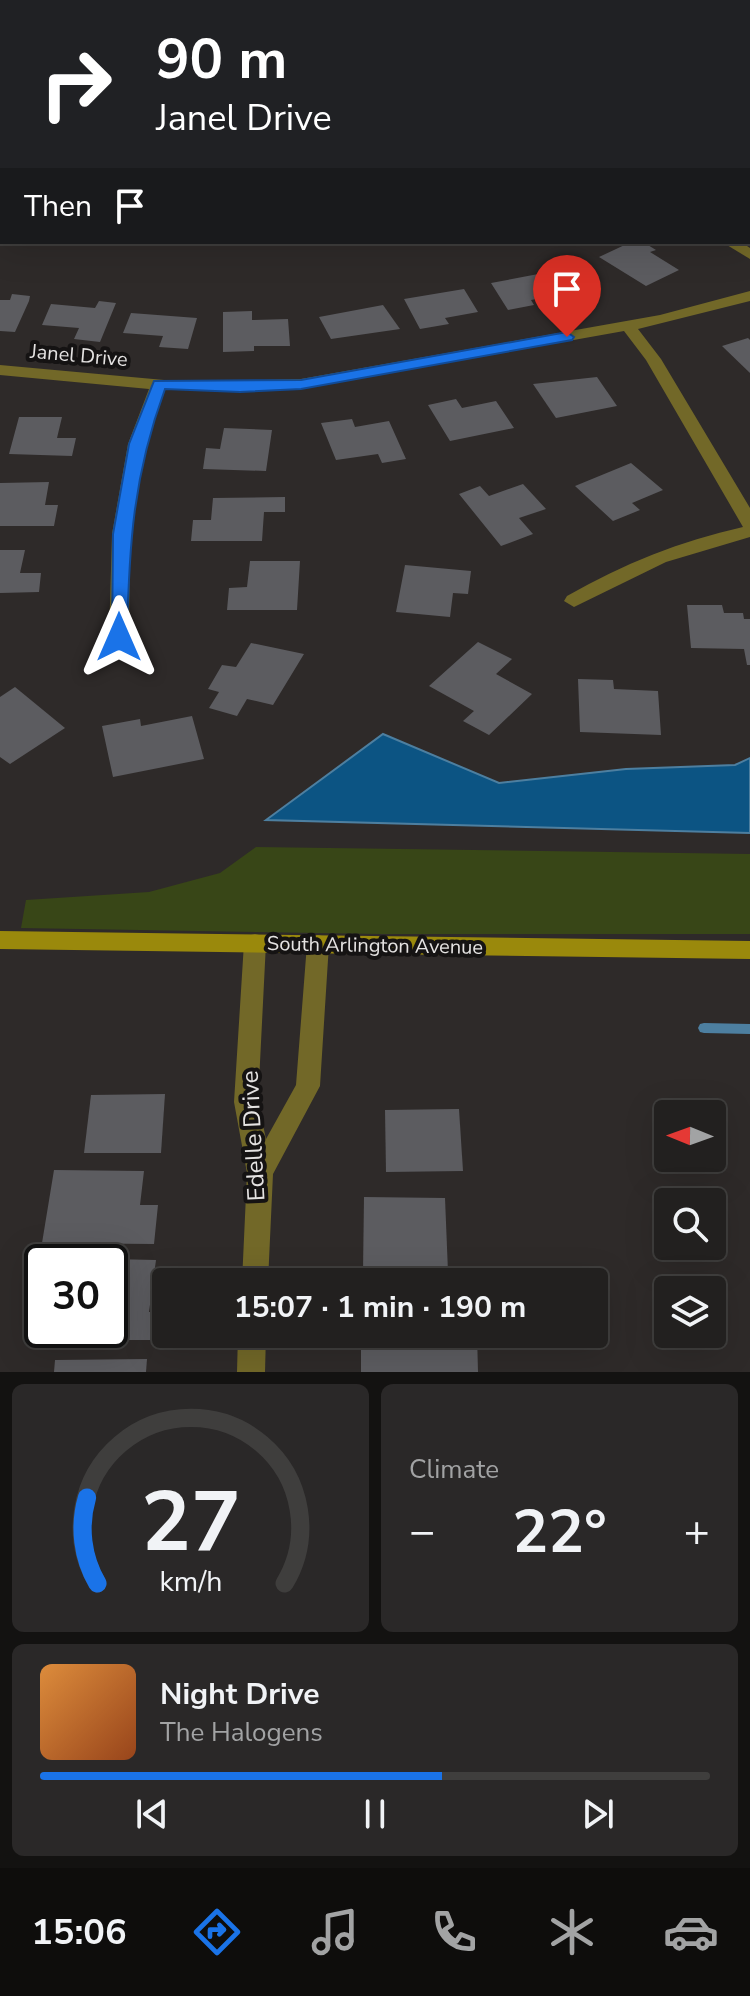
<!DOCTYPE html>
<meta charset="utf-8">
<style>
:root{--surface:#22201f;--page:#2a2828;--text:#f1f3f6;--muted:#a2a3a4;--line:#3f3e3d;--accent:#1a73e8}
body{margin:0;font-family:"Nunito Sans",sans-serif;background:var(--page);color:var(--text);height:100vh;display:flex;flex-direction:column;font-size:30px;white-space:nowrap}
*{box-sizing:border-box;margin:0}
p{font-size:26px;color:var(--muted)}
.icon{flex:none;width:44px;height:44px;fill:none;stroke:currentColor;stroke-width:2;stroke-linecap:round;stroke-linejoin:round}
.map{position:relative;height:1372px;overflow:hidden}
.panel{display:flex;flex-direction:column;gap:12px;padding:12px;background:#131211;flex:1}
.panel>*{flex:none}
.top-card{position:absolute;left:0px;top:0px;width:750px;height:244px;box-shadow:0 8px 32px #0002,0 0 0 2px var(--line);background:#202124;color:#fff;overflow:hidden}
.needle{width:52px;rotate:271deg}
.fabs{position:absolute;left:654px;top:1100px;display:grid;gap:16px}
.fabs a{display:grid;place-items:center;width:72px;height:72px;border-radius:8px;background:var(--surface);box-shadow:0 8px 32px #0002,0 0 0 2px var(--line);font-size:40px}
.speed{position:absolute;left:24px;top:1244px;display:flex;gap:16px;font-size:40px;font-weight:700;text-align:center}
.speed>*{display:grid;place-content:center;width:104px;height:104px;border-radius:50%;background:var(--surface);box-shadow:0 8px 32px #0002,0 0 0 2px var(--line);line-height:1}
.speed .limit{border:4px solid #111;border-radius:12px;background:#fff;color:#111}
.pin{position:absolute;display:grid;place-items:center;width:68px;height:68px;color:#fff;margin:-82px -34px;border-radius:50% 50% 50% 0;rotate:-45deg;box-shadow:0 0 8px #0007}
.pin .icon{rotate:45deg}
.me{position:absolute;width:88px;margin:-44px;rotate:0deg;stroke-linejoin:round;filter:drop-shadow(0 0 6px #0008)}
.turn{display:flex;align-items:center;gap:28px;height:168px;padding:0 24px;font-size:36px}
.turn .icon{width:104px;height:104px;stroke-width:2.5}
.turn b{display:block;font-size:56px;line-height:68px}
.then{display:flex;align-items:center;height:76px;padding:0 24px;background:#0003;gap:16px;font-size:30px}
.big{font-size:60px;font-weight:700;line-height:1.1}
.panel .tile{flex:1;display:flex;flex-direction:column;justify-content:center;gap:12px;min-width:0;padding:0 28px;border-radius:12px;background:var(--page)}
.panel .dial{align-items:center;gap:0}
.dial svg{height:208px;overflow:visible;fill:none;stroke:var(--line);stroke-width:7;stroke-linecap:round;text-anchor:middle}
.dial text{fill:var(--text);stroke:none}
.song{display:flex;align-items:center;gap:24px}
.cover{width:96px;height:96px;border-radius:12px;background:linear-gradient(135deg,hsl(30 70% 55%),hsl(20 70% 35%))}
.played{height:8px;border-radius:4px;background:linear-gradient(90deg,var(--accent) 60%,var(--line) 60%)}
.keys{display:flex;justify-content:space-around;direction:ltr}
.heat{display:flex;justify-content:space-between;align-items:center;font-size:44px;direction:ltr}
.panel .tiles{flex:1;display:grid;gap:12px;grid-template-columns:1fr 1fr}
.tile:last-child{grid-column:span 2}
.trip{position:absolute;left:152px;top:1268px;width:456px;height:80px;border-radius:8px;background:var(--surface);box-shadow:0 8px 32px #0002,0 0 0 2px var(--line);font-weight:700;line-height:80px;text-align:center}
.tab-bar{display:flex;height:128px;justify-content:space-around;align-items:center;background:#0e0d0c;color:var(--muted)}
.tab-bar .icon{width:56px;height:56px}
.tab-bar .current{color:var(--accent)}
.tab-bar b{font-size:36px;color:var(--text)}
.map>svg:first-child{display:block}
.green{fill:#384617}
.water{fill:#0c5483;stroke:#4d7fa0;stroke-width:2}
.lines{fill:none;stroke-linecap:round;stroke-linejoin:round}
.stream{fill:#4d7fa0;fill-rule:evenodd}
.building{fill:#5c5c60}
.street{fill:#726828;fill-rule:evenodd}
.secondary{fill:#9a890c;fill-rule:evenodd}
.route{fill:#1a73e8;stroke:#114b97;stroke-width:2}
.labels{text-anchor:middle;stroke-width:8;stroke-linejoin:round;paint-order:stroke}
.street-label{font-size:20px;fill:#e5e3e2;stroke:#151313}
.near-street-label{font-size:24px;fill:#e5e3e2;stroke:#151313}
</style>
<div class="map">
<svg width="750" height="1372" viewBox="0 0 750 1372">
<rect width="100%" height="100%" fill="#2e2a29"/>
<path class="green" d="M256,847l494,7v80h-369l-360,-6 5,-28 123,-8 71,-19z"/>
<path class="water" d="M383,734l116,49 127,-14 109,-4 15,-7v75l-484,-13z"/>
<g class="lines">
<path class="stream" d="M704,1023l46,1v10l-46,-1 -4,-1 -2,-4 2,-4z"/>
</g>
<g class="building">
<path d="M631,242h12l13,8 -6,2 29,18 -33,16 -47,-29z"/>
<path d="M554,271l14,19 -23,4 2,3 -16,3 3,5 -26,5 -17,-27z"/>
<path d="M464,289l14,23 -33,6 4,6 -29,5 -16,-30z"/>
<path d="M12,294l18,2 -1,5 -14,31 -15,-1v-31h10z"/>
<path d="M99,301l17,2 -16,39 -26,-3 5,-11 -37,-3 9,-21 44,4z"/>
<path d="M383,305l17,24 -69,10 -12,-22z"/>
<path d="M252,311v9l36,-1 2,27h-36v5l-31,1v-40z"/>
<path d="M131,313l66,5 -9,31 -29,-2 4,-11 -40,-3z"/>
<path d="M748,338l2,2v33l-28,-27z"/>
<path d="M597,377l20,29 -61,12 -23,-34z"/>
<path d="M456,399l6,9 34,-7 18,27 -64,13 -22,-36z"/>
<path d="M19,417h43l-5,21h19l-4,18 -63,-2z"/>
<path d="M352,419l3,8 34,-6 17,38 -24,4 -4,-9 -42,6 -15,-37z"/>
<path d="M224,428l48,2 -6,41 -63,-2 3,-21 14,1z"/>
<path d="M631,463l32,27 -31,13 8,7 -27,11 -38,-35z"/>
<path d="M49,482l-4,23h13l-4,21h-54v-43z"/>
<path d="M523,484l23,25 -27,9 14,16 -32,12 -42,-52 21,-8 9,10z"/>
<path d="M285,497v15h-21l-2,29h-71l2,-21h18l2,-22z"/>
<path d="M0,550h25l-5,23h21l-2,19 -39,1z"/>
<path d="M250,561h50l-3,49h-70l2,-22 18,-1z"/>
<path d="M405,565l66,6 -3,23 -15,-1 -3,24 -54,-5z"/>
<path d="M687,605h35l2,8h19l1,6h6v46h-3l-3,-16 -53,-1z"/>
<path d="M478,642l34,17 -16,15 36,20 -43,41 -26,-14 11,-10 -45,-25z"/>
<path d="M251,643l53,11 -31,51 -26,-6 -10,17 -28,-8 10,-16 -11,-3 14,-24 14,2z"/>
<path d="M578,679l35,1 1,9 44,2 3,44 -81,-3z"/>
<path d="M15,687l50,41 -55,36 -10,-7v-60z"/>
<path d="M192,716l12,43 -91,18 -11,-51 38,-7 1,7z"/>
<path d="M165,1094l-4,59h-77l7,-58z"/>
<path d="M459,1109l4,62 -77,1 -1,-62z"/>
<path d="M54,1170l90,1 -4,34h18l-4,39 -112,-1z"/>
<path d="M364,1197l81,1 3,74h-85z"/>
<path d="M36,1259h65l-59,3v68h68v-71l46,1 -7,52h6l-3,28h-128z"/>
<path d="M361,1334h116l1,38h-117z"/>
<path d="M147,1359l-1,13h-92l1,-12z"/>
</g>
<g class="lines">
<g class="street">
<rect x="0" y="20" width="2" height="8"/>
<rect x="748" y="21" width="2" height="8"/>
<path d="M722,242h19l9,6v11z"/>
<path d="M750,291v10l-112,28 23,30 89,149v29l-84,25 -92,45 -10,-6 3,-5c56,-32 113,-55 176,-69l-97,-167 -22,-29 -323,58 -136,1 -19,54 -16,90 -1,103 -10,7 -10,-7 3,-103 16,-90 21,-55 -149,-14v-10l186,17 115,-3 359,-64z"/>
<path d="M255,934l8,2 3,7 -8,159 8,37 30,-54 11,-141 3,-7 8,-2 8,2 3,7 -9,142 -47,88 -5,108h-26l5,-109 -13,-71 10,-159 3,-7z"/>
<path d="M238,1334h28l-1,38h-28z"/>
</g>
<path class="secondary" d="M0,931l750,10v18l-750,-10z"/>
</g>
<path class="route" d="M567,332l7,5 -2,3 -271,49 -61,3 -75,-3c-32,87 -36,156 -38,248l-2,4h-13l1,-107 16,-90 25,-63 147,-1z"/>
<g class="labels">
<g class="street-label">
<text transform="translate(79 355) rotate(5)" y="7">Janel Drive</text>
<text transform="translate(375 945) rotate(1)" y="7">South Arlington Avenue</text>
</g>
<g class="near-street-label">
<text transform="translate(253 1136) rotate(-93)" y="8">Edelle Drive</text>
</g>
</g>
</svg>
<div class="fabs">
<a><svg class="needle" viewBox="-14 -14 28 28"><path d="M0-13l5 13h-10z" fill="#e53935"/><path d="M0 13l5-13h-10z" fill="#a2a3a4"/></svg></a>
<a><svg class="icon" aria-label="search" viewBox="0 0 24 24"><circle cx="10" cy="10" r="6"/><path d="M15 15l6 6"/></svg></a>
<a><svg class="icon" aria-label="layers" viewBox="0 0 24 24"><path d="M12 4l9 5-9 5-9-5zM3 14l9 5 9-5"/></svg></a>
</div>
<div class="speed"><div class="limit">30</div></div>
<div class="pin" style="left:567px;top:337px;background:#d93025"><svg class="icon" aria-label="arrive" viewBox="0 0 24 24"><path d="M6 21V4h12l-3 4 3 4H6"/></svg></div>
<svg class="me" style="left:119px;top:637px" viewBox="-20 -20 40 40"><path d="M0-17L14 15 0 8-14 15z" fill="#1a73e8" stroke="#fff" stroke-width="4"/></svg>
<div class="trip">15:07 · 1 min · 190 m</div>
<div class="top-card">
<div class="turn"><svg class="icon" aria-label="right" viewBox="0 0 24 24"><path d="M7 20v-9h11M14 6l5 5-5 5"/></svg><div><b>90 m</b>Janel Drive</div></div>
<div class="then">Then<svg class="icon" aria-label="arrive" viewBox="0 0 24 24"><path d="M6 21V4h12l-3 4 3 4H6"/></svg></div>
</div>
</div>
<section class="panel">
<div class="tiles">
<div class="tile dial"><svg viewBox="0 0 100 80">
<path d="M14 69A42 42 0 1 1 86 69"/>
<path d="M14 69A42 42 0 0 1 10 36" stroke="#1a73e8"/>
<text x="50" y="56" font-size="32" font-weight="700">27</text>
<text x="50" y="72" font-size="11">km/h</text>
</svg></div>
<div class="tile"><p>Climate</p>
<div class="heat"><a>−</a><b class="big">22°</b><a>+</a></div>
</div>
<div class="tile">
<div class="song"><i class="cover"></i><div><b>Night Drive</b><p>The Halogens</p></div></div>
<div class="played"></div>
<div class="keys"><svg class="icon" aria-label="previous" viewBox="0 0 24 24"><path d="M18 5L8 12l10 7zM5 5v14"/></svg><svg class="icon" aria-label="pause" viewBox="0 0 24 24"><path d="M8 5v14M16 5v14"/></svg><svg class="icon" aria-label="next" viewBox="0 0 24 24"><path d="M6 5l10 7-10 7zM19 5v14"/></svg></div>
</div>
</div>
</section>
<nav class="tab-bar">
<b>15:06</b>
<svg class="icon current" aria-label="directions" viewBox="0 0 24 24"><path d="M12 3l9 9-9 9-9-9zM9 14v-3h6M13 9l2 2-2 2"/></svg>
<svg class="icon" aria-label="music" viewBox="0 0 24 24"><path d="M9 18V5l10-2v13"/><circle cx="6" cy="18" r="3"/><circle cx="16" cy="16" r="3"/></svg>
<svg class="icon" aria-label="phone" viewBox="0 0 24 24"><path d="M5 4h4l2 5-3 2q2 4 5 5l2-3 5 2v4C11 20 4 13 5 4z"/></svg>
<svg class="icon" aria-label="climate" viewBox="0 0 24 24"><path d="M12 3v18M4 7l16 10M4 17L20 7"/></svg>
<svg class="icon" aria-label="car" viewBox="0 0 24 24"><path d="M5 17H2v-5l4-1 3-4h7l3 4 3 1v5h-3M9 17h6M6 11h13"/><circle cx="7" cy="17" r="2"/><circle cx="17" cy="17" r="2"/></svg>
</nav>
